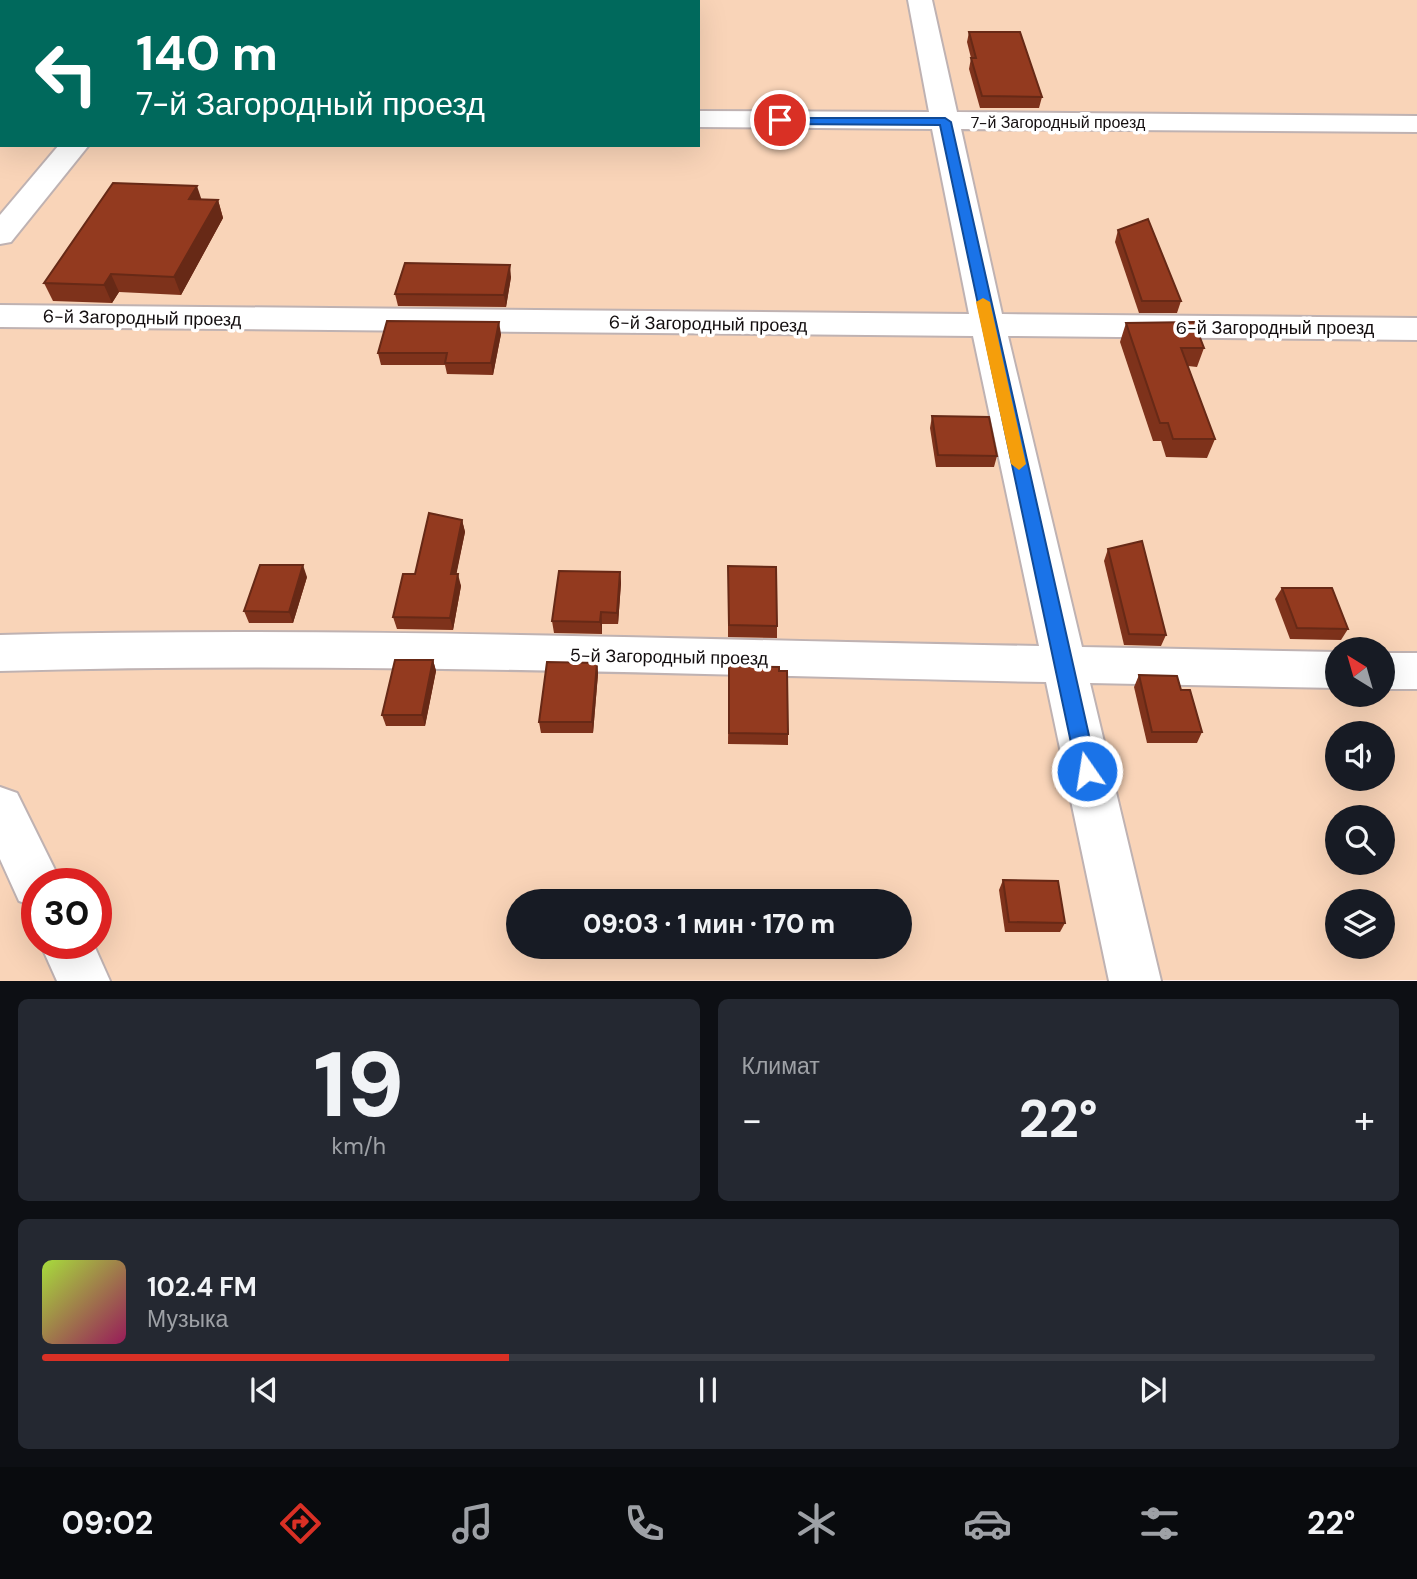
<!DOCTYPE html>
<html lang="ru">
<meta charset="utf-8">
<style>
:root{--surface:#171b24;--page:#242831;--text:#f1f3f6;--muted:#9ea1a6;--line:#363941;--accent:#d93025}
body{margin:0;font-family:"DM Sans",sans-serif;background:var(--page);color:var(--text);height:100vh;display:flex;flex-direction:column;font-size:26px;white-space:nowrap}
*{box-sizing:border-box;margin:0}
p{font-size:23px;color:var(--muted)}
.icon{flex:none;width:38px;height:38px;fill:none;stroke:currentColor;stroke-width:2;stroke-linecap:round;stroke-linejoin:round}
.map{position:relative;height:981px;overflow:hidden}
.details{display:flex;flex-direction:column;gap:18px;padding:18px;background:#0d0f14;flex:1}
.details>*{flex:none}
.top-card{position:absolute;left:0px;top:0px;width:700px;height:147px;box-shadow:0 7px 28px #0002;background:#00695c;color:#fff;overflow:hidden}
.needle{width:46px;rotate:323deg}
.buttons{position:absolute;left:1325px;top:637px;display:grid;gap:14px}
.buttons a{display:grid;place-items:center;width:70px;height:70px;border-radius:50%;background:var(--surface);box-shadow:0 7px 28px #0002;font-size:35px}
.speed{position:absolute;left:21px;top:868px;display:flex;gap:14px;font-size:35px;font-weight:700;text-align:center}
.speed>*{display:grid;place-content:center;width:91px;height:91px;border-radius:50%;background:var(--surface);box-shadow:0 7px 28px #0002;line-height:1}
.speed .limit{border:10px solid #d22;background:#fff;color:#111}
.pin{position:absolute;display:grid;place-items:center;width:60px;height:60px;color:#fff;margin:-30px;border:4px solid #fff;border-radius:50%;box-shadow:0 2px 7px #0007}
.me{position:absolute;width:77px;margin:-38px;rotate:347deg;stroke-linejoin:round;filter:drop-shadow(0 0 5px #0008)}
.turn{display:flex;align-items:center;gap:24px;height:147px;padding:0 21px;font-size:32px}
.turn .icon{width:91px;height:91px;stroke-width:2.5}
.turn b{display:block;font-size:49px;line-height:60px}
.big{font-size:52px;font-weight:800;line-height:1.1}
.details .tile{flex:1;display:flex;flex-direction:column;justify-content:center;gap:10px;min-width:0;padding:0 24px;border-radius:10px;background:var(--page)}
.details .dial{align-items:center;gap:0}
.dial b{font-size:91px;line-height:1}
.song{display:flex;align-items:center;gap:21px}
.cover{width:84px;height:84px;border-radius:10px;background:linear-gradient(135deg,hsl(80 70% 55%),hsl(330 70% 35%))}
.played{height:7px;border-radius:4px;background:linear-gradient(90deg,var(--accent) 35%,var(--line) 35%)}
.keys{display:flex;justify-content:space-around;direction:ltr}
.heat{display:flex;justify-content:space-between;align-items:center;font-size:38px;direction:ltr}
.details .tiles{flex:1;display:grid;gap:18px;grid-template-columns:1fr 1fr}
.tile:last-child{grid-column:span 2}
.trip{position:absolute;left:506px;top:889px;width:406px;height:70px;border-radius:35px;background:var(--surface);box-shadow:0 7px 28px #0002;font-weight:800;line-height:70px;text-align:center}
.tab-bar{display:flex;height:112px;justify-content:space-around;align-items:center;background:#090b0e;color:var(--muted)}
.tab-bar .icon{width:49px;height:49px}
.tab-bar .selected{color:var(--accent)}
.tab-bar b{font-size:32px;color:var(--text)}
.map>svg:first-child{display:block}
.green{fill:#f9d4b8;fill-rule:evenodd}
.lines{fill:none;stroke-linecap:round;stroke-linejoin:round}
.minor-casing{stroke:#bfb2b2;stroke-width:4}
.minor{fill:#fff;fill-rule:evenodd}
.wall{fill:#7e321b}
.shaded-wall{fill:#672916}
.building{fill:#933a1f;stroke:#672916;stroke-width:2}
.route{fill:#1a73e8;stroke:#114b97;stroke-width:2}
.slow{fill:#f59e0b}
.labels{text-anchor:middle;stroke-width:7;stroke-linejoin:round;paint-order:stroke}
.far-street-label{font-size:16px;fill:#130e0f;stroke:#fff}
.street-label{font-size:18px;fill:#130e0f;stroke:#fff}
</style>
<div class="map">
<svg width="1417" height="981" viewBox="0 0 1417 981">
<rect width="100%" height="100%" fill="#fff0f1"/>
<path class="green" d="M0,0h1417v980l-1417,1zM2,2h696v143h-696zM1337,649h45v46h-45zM1337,733h45v46h-45zM1337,817h45v46h-45zM37,884h59v59h-59zM518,901h382v46h-382zM1337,901h45v46h-45z"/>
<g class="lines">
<g class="minor-casing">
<g id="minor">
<path d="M176,0h24l-25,2z"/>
<path d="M908,0h24l25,112 460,4v16l-456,-3 41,185 415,4v22l-409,-4 74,311 255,5v36l-247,-5 71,298h-52l-63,-299c-348,-7 -698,-21 -1046,-11v-36c346,-9 693,5 1039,11l-66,-310 -973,-9v-22l969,9 -37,-185 -234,-2v-16l231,1z"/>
<path d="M59,145h30l-78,97 -11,2v-29z"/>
<rect x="1382" y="653" width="35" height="36"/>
<path d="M0,787l17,6 45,91h-25v23l-18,-6 -19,-42z"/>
<path d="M40,943h53l17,38h-53z"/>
</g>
</g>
<use href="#minor" class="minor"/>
</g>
<g class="wall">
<path d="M969,32l73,65 -3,11h-59l-11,-39 2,-11 -4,-16z"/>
<path d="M202,199l16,1 5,18 -42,77 -62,-3 -7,11 -59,-2 -9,-18z"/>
<path d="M1118,230l63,71 -4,12h-38l-24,-71z"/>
<path d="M511,277l-5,30 -108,-1 -3,-12z"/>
<path d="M1126,323l78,25 -7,19 -9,-1 27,73 -8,19 -41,-1 -5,-16h-8l-33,-99z"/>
<path d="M501,334l-8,41 -46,-1 -2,-9h-64l-3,-12z"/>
<path d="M932,416l65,40 -3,11h-58l-6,-39z"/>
<path d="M462,520l3,12 -9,42 5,12 -8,44 -56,-1 -4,-12 22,-43z"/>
<path d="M1108,549l58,86 -5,11 -37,-1 -20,-84z"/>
<path d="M728,566l49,60v12l-49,-1z"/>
<path d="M620,572l1,11 -3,41h-16v10l-48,-1 -2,-12z"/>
<path d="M307,577l-14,46h-44l-5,-12z"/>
<path d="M1282,588l66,41 -7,11 -51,-1 -15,-40z"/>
<path d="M433,660l3,11 -11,55h-39l-4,-11z"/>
<path d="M597,663l1,11 -5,59h-52l-2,-11z"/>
<path d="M729,666l50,5 9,63v11l-60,-1z"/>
<path d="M1139,675l42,15 21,42 -5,11h-50l-13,-56z"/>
<path d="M1003,880l62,43 -5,9h-55l-6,-42z"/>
</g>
<g class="shaded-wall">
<path d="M197,186l6,18 -14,-5z"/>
<path d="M218,200l5,18 -42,77 -7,-18z"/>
<path d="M510,265l1,12 -5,30 -2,-12z"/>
<path d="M111,274l8,18 -7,11 -8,-18z"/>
<path d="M499,322l2,12 -8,41 -2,-12z"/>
<path d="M462,520l3,12 -11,54 -3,-12z"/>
<path d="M303,565l4,12 -14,46 -4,-11z"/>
<path d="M620,572l1,11 -3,41 -1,-11z"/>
<path d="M458,574l3,12 -8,44 -3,-12z"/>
<path d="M601,612l1,12v10l-2,-12z"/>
<path d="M433,660l3,11 -11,55 -3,-11z"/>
<path d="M597,663l1,11 -5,59 -1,-11z"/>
</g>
<g class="building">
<path d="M969,32h51l22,65 -60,-1 -11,-38h5z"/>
<path d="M113,183l84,3 -8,13 29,1 -44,77 -63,-3 -7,11 -60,-2z"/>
<path d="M1148,219l33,82h-39l-24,-71z"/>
<path d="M405,263l105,2 -6,30 -109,-1z"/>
<path d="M387,321l112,1 -8,41h-46l2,-10h-69z"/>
<path d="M1194,322l10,26h-23l34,91h-42l-5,-16h-8l-34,-100z"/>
<path d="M932,416l57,1 8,39 -59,-1z"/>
<path d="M429,513l33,7 -11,54h7l-8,44 -57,-1 10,-43h12z"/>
<path d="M1142,541l24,94 -37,-1 -21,-85z"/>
<path d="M260,565h43l-14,47 -45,-1z"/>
<path d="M728,566l48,1 1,59 -48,-1z"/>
<path d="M559,571l61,1 -3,41 -16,-1 -1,10 -48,-1z"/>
<path d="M1282,588h50l16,41 -51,-1z"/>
<path d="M395,660h38l-11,55h-40z"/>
<path d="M547,662l50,1 -5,59h-53z"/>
<path d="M729,666l50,1v4h8l1,63 -59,-1z"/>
<path d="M1139,675l38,1 4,14h9l12,42h-50z"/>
<path d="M1003,880l55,1 7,42 -56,-1z"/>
</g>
<path class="route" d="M776,118h169l6,4 146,649 -3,6 -7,3 -7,-3 -3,-6 -137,-646 -160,-1 -5,-4z"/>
<path class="slow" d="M983,298l7,4 36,162 -7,6 -8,-6 -35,-162z"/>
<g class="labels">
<g class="far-street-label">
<text x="1058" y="128">7-й Загородный проезд</text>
</g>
<g class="street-label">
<text transform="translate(142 318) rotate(1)" y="6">6-й Загородный проезд</text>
<text transform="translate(708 324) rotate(1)" y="6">6-й Загородный проезд</text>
<text x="1275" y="334">6-й Загородный проезд</text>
<text transform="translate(669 657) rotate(1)" y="6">5-й Загородный проезд</text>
</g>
</g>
</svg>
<div class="buttons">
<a><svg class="needle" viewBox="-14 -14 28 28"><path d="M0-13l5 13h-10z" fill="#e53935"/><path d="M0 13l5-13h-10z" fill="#9ea1a6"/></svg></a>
<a><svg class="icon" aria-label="sound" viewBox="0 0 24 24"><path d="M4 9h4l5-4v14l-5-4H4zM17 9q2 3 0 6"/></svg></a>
<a><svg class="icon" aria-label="search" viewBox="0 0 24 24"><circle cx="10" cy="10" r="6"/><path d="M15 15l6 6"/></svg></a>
<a><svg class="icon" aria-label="layers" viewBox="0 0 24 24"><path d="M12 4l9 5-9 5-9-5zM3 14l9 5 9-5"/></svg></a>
</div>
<div class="speed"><div class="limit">30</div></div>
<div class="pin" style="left:780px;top:120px;background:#d93025"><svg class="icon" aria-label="arrive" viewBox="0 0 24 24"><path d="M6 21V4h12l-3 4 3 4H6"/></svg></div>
<svg class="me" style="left:1087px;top:771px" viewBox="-20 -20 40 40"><circle r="17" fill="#1a73e8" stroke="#fff" stroke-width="3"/><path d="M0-11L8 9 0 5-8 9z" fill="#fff"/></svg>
<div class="trip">09:03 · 1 мин · 170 m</div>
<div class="top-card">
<div class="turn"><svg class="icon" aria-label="left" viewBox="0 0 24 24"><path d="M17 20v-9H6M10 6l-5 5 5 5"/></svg><div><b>140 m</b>7-й Загородный проезд</div></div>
</div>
</div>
<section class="details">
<div class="tiles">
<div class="tile dial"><b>19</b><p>km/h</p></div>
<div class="tile"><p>Климат</p>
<div class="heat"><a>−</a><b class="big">22°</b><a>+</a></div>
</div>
<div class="tile">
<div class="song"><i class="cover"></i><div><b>102.4 FM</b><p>Музыка</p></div></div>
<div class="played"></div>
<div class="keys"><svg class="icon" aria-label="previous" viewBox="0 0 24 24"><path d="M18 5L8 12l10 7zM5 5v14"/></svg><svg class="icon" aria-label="pause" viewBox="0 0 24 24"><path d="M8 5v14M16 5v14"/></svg><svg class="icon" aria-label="next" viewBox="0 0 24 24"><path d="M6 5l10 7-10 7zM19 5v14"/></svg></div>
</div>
</div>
</section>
<nav class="tab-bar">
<b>09:02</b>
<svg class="icon selected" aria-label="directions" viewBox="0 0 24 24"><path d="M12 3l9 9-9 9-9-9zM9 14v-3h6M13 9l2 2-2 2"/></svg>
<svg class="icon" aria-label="music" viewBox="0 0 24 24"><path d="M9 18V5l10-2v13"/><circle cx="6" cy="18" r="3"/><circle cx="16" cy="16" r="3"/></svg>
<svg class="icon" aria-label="phone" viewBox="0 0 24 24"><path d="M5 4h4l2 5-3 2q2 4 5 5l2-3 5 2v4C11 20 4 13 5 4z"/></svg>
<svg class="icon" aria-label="climate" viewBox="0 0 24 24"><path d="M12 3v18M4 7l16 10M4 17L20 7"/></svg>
<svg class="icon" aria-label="car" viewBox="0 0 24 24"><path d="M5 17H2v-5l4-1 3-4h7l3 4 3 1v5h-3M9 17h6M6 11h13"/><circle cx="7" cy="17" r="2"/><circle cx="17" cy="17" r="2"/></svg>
<svg class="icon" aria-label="filters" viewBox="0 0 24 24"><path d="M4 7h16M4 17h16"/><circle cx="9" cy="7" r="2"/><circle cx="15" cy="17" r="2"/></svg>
<b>22°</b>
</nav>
